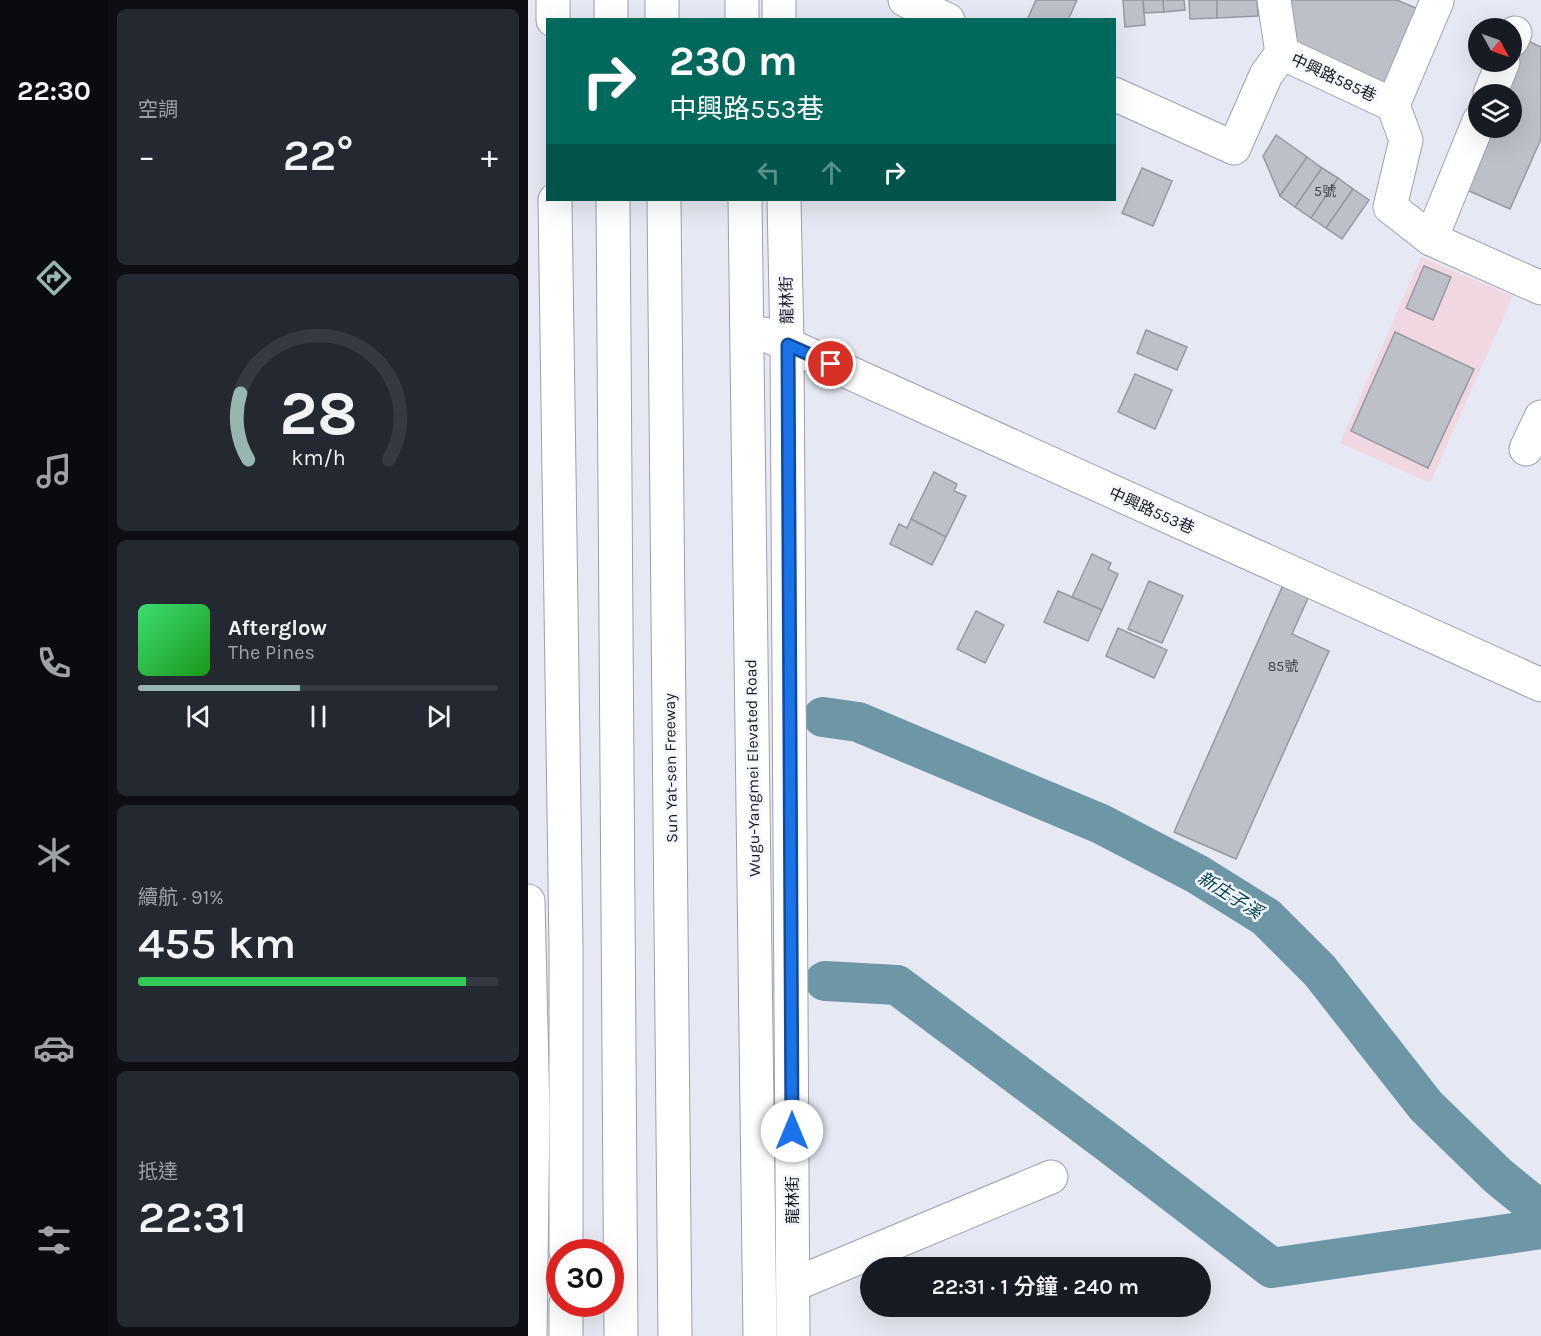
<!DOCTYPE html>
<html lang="zh-TW">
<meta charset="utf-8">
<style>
:root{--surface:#171b24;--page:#242831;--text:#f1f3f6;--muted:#9ea1a6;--line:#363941;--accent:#97b6b0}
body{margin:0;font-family:Karla,"Noto Sans TC",sans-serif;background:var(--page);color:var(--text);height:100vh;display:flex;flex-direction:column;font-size:22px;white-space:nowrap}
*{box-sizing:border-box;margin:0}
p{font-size:20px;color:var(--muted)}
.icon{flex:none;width:33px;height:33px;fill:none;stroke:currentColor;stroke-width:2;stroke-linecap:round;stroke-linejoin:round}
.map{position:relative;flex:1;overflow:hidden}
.drawer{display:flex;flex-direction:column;gap:9px;padding:9px;background:#0d0f14;width:420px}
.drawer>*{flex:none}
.banner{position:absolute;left:18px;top:18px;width:570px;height:183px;border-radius:0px;box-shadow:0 6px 24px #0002;background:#00695c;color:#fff;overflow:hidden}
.needle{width:39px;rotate:130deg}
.tools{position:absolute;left:940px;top:18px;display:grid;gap:12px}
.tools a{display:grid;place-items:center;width:54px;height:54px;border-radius:50%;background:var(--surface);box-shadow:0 6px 24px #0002;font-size:30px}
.speed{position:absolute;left:18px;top:1239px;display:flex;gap:12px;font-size:30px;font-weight:700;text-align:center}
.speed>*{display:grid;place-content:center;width:78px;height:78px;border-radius:50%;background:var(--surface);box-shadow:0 6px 24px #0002;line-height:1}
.speed .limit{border:9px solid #d22;background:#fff;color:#111}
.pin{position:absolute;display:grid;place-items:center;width:51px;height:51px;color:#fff;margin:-26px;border:3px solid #fff;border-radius:50%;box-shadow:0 2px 6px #0007}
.me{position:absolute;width:66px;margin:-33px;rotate:0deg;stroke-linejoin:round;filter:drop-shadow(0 0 4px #0008)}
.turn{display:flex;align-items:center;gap:21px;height:126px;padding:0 24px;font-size:27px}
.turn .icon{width:78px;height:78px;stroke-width:2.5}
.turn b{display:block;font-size:42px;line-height:51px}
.lanes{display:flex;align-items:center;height:57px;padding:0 24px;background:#0003;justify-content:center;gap:30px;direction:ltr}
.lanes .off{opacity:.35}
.big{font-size:45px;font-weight:600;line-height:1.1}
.drawer .tile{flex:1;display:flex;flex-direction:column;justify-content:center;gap:9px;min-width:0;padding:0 21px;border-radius:9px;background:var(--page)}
.drawer .dial{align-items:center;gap:0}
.dial svg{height:156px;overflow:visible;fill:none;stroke:var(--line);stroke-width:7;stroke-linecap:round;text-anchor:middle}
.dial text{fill:var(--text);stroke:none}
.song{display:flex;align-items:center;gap:18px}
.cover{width:72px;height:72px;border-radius:9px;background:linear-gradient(135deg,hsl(140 70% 55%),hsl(120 70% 35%))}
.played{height:6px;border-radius:3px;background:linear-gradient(90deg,var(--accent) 45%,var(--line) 45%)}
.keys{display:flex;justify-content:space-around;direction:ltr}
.heat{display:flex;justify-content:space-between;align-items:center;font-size:33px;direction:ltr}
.charge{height:9px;border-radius:4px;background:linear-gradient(90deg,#34c759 91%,var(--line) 0)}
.trip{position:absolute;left:332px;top:1257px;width:351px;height:60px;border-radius:30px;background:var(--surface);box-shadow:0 6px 24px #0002;font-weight:600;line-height:60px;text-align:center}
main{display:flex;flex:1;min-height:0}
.tabs{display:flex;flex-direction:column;width:108px;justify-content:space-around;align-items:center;background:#090b0e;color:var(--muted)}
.tabs .icon{width:42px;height:42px}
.tabs .current{color:var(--accent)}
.tabs b{font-size:27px;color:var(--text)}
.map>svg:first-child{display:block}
.industrial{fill:#f0d7e1}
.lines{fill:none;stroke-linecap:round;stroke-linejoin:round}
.river{stroke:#6d97a7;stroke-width:40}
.building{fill:#bdc0c9;stroke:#9699a2;stroke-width:1.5}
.minor-casing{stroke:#9da0a9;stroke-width:35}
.highway-casing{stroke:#9da0a9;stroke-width:35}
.minor{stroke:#fff;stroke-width:33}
.highway{stroke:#fff;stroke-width:33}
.route-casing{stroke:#114b97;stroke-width:15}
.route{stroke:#1a73e8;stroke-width:10}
.labels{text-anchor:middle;stroke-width:5;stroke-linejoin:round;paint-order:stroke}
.number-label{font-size:14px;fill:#414448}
.street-label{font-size:16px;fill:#181a1d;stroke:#f3f6fe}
.water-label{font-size:18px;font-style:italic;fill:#004253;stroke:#f3f6fe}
</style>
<main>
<nav class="tabs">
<b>22:30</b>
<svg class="icon current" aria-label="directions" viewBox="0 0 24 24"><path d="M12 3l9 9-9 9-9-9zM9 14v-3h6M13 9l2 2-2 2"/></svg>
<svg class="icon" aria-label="music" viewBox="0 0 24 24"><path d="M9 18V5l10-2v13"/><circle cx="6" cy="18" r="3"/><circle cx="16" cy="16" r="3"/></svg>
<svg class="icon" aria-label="phone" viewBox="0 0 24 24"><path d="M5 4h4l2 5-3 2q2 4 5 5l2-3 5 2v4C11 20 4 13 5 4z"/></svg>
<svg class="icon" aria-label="climate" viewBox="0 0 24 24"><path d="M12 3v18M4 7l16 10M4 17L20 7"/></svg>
<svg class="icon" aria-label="car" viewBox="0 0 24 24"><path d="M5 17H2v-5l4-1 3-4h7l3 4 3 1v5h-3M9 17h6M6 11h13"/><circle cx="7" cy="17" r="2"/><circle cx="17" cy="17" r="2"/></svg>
<svg class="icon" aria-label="filters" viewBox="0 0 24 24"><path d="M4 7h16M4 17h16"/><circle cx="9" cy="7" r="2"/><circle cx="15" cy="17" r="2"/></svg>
</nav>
<section class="drawer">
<div class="tile"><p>空調</p>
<div class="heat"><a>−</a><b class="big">22°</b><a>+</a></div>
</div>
<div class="tile dial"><svg viewBox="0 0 100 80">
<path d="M14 69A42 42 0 1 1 86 69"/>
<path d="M14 69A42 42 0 0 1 10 35" stroke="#97b6b0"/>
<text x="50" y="56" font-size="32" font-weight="700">28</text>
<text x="50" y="72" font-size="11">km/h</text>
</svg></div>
<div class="tile">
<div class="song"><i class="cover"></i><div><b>Afterglow</b><p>The Pines</p></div></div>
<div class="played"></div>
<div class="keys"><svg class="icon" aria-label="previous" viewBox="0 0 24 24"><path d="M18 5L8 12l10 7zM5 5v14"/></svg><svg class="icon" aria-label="pause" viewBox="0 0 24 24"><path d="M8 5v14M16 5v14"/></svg><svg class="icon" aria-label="next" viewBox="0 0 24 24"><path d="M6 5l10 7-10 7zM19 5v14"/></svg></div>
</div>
<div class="tile"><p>續航 · 91%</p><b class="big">455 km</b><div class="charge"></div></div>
<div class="tile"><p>抵達</p><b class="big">22:31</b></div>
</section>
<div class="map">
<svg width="1013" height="1336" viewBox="0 0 1013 1336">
<rect width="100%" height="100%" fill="#e6e9f3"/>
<path class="industrial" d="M893,257l92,39 -83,187 -90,-40z"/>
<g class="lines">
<g class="river">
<path d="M295,717l35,5 243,102 96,50 69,43 54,54 106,135 72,70 43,35"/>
<path d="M297,981l72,4 213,159 162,124 269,-39"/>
</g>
</g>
<g class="building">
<path d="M508,0h41l-9,20h-41z"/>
<path d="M595,0h20l2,25 -20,2z"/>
<path d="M615,0h20l1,12 -20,1z"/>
<path d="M635,0h21l1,10 -21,2z"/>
<path d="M661,0h28v18l-27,1z"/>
<path d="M689,0h40l1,16 -41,2z"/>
<path d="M762,0h107l21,9 -31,78 -94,-38z"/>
<path d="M998,40l15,7v92l-31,70 -50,-22 27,-59h25v-34h-10z"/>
<path d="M748,135l31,22 -27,39 -17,-40z"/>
<path d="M779,157l15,11 -27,39 -15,-11z"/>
<path d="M614,168l30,13 -19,45 -31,-13z"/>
<path d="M794,168l16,10 -27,40 -16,-11z"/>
<path d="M810,178l15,11 -27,39 -15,-10z"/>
<path d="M825,189l16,11 -27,39 -16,-11z"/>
<path d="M896,266l27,11 -18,43 -27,-12z"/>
<path d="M618,330l41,17 -10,23 -40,-17z"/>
<path d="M867,332l79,37 -46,99 -77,-37z"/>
<path d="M607,374l37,16 -17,39 -37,-17z"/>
<path d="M406,472l23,12 -3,7 12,5 -20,41 -35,-18z"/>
<path d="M383,519l35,18 -14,28 -42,-21 9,-20 8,4z"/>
<path d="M564,554l19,9 -3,6 10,5 -16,36 -30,-13z"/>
<path d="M621,581l34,15 -21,47 -34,-14z"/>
<path d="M755,585l26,11 -17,38 37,17 -93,208 -62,-27z"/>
<path d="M530,591l44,19 -14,31 -44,-19z"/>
<path d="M448,611l28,14 -19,38 -28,-14z"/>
<path d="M590,628l49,22 -13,28 -48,-22z"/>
</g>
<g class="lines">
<g class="minor-casing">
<g id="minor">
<path d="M251,0v20"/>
<path d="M377,0l43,20"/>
<path d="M746,0l8,53"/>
<path d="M984,40l3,-7"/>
<path d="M586,94l120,54 32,-73 16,-22 111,52 13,35 -16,67 41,32 110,49"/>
<path d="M962,94l13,-32"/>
<path d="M865,105l44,-104"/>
<path d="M256,200l3,145 6,991"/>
<path d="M903,239l48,-118"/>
<path d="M236,334l777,351"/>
<path d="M998,449l15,-32"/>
<path d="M0,901l5,211 -3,224"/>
<path d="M265,1285l258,-108"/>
</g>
</g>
<g class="highway-casing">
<g id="highway">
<path d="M25,0v20"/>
<path d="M83,0v20"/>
<path d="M134,0v20"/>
<path d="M214,0v20"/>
<path d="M27,200l11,747v305"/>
<path d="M85,200l8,1136"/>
<path d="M136,200l11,1136"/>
<path d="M217,200l15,1136"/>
<path d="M38,1304v32"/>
</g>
</g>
<use href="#minor" class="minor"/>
<use href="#highway" class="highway"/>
</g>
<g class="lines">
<g class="route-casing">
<path id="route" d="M264,1131l-4,-786 43,19"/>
</g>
<use href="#route" class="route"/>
</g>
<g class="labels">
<g class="number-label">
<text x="797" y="196">5號</text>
<text x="755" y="671">85號</text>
</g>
<g class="street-label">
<text transform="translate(806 77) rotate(25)" y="6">中興路585巷</text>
<text transform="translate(258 300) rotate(-91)" y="6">龍林街</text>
<text transform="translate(624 510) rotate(24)" y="6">中興路553巷</text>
<text transform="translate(142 768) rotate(-91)" y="6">Sun Yat-sen Freeway</text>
<text transform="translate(224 768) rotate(-91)" y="6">Wugu-Yangmei Elevated Road</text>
<text transform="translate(264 1200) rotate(-90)" y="6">龍林街</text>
</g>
<g class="water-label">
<text transform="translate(702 895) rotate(32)" y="6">新庄子溪</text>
</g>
</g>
</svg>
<div class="tools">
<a><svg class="needle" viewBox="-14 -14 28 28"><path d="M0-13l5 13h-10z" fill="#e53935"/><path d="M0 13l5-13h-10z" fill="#9ea1a6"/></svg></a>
<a><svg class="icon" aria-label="layers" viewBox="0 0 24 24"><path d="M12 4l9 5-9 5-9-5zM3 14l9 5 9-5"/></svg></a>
</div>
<div class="speed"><div class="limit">30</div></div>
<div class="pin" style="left:303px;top:364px;background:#d93025"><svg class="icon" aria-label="arrive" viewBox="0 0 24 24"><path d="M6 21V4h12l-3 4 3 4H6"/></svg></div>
<svg class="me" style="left:264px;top:1131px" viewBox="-20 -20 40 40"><circle r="19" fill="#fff"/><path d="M0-13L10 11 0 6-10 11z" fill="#1a73e8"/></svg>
<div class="trip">22:31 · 1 分鐘 · 240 m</div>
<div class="banner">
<div class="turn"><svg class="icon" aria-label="right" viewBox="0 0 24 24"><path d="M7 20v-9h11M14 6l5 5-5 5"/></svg><div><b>230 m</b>中興路553巷</div></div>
<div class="lanes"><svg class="icon off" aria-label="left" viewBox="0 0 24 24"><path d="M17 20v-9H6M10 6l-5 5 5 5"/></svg><svg class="icon off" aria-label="ahead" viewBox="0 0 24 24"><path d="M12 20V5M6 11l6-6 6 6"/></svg><svg class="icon" aria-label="right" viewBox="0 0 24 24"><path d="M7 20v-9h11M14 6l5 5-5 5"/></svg></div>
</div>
</div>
</main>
